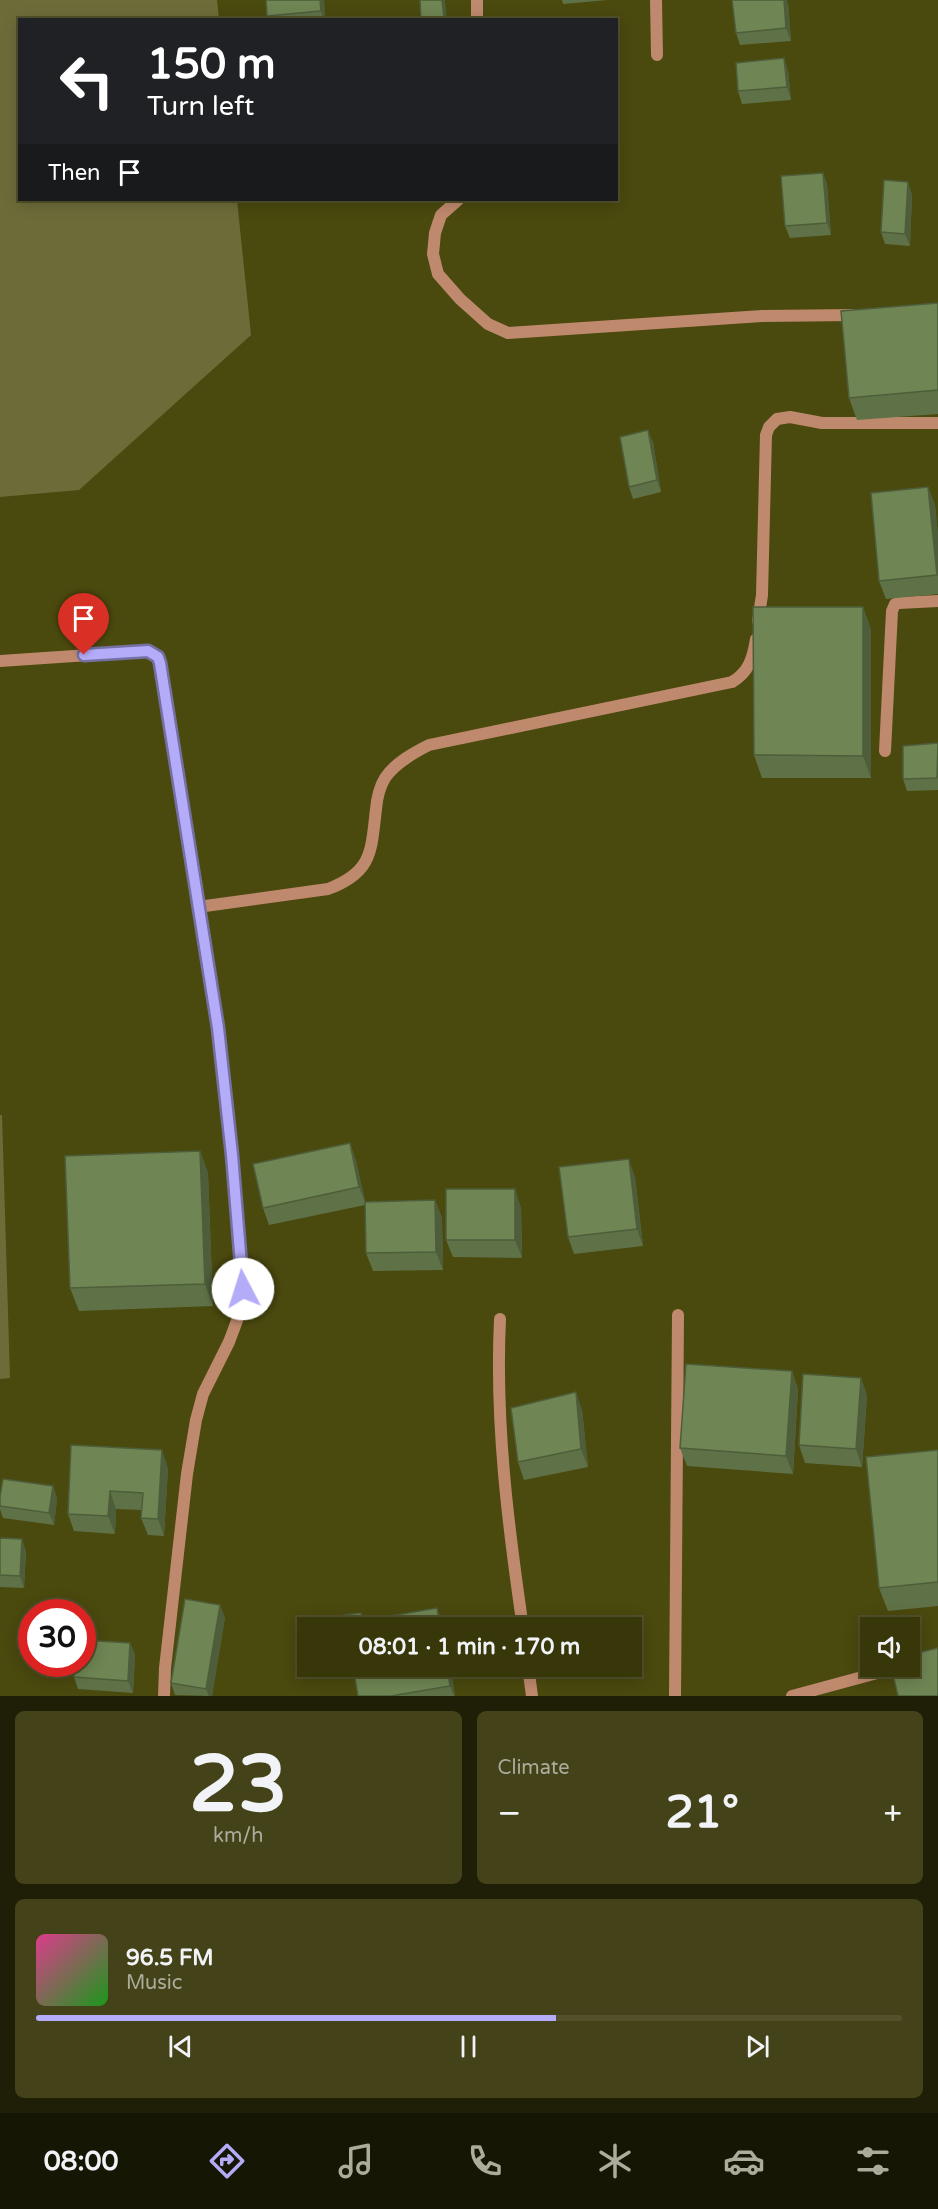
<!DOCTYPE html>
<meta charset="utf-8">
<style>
:root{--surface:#38370a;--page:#434218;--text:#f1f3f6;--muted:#abac9c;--line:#52512b;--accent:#b4acf9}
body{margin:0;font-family:"Varela Round",sans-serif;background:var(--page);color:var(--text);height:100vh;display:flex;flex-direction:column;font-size:22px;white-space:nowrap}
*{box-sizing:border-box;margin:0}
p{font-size:20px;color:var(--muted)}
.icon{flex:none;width:33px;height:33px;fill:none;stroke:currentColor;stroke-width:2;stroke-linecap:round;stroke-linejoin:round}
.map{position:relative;height:1696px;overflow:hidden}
.details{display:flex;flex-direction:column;gap:15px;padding:15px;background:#1f1e06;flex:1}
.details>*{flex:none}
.banner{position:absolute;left:18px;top:18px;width:600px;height:183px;border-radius:0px;box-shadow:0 3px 15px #0003,0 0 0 2px var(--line);background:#202124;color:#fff;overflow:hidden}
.fabs{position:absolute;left:860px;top:1617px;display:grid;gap:12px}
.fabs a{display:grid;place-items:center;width:60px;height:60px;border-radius:0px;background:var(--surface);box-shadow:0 3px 15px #0003,0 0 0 2px var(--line);font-size:30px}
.speed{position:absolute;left:18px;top:1599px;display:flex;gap:12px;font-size:30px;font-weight:700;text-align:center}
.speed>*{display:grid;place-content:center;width:78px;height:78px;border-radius:50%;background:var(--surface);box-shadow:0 3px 15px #0003,0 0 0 2px var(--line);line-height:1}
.speed .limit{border:9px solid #d22;background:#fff;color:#111}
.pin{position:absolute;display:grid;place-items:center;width:51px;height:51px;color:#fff;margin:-62px -26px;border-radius:50% 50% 50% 0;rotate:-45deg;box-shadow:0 0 6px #0007}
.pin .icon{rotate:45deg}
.me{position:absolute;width:66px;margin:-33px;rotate:355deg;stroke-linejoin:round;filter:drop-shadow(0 0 4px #0008)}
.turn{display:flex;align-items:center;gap:21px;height:126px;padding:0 30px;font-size:27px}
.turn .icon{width:78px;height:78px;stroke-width:2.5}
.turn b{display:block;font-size:42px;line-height:51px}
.then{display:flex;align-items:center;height:57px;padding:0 30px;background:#0003;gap:12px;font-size:22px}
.big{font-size:45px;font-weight:800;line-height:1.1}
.details .tile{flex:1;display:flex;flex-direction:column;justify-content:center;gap:9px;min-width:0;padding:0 21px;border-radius:9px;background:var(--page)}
.details .dial{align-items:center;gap:0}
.dial b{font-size:78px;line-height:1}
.song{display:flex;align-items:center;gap:18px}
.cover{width:72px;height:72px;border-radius:9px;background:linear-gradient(135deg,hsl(330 70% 55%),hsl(120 70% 35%))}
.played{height:6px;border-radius:3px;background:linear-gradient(90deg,var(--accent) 60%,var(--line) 60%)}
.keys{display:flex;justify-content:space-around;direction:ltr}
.heat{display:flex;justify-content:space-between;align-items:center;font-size:33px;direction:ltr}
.details .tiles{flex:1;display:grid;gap:15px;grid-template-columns:1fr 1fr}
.tile:last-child{grid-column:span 2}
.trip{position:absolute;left:297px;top:1617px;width:345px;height:60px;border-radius:0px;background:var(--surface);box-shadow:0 3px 15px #0003,0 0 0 2px var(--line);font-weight:800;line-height:60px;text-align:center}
.menu{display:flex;height:96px;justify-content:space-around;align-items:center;background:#161604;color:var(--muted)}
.menu .icon{width:42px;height:42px}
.menu .current{color:var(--accent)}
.menu b{font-size:27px;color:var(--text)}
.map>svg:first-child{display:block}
.green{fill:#6d6c39}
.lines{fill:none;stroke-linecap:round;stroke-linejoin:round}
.street{stroke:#bf896d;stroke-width:12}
.wall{fill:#5f7247}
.shaded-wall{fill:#4e5d3a}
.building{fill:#6f8553;stroke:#4e5d3a;stroke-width:1.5}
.route-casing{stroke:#7570a2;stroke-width:15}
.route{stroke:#b4acf9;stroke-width:10}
</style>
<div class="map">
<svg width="938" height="1696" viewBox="0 0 938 1696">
<rect width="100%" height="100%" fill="#4a490e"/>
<g class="green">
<path d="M0,0h217l2,19 -199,1v180h217l14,135 -172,155 -79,7z"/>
<path d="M0,1115h2l8,263 -10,1z"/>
</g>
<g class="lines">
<g class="street">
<path d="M477,0v20"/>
<path d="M656,0l1,55"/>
<path d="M458,200l-17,15 -6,18 -2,21 5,20 22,25 28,25 20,9 254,-17 93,-1"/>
<path d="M758,621l4,-26 4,-160 3,-8 8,-8 13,-2 32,6h116"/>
<path d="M0,661l148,-10 10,6 2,6 58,365 14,127 11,134 -5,29 -9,24 -26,52 -7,26 -9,54 -22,194 -1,28"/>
<path d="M885,751l7,-140 3,-7 4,-1 39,-2"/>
<path d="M198,907l130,-18c45,-17 43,-38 48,-80 1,-11 3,-21 9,-31 10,-15 28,-25 44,-33l303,-63c17,-10 21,-24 24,-43"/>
<path d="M500,1319c-5,103 8,206 23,309"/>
<path d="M528,1666l4,30"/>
<path d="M675,1696l3,-381"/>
<path d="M792,1696l111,-30"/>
</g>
</g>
<g class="wall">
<path d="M324,0l1,20h-56l-2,-4z"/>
<path d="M562,0h46l-45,4z"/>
<path d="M732,0h54l2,3 3,38 -51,4 -4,-12z"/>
<path d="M788,71l3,29 -49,4 -4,-13z"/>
<path d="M823,173l4,12 4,50 -41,3 -5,-12z"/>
<path d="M912,194l-2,52 -25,-2 -4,-12z"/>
<path d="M938,303v111l-81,6 -8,-22z"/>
<path d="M653,442l8,50 -28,7 -4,-12z"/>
<path d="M928,487l7,18 3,31v58l-52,5 -7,-18z"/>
<path d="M863,607l8,23v148h-109l-8,-23z"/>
<path d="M938,743v47l-31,1 -4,-12z"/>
<path d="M350,1143l6,18 9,41 70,-2 7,18 1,52 -70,1 -7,-18 -1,-48 -96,20 -6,-17z"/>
<path d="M200,1151l8,22 5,133 -134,5 -9,-23z"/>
<path d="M635,1177l8,69 -69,8 -6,-17z"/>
<path d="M521,1207l1,51 -69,-1 -7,-17z"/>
<path d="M792,1371l6,18 -5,85 -106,-8 -7,-18z"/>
<path d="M861,1378l6,18 -5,71 -57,-4 -6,-18z"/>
<path d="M582,1410l6,57 -64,13 -6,-18z"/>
<path d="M71,1445l97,23 -4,68 -16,-1 -7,-17 1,-8 -26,-1 -1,25 -41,-3 -6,-17z"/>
<path d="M938,1450v156l-50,5 -9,-23z"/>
<path d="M53,1486l4,13 -3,26 -51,-7 -3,-9v-12z"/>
<path d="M0,1538l26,13 -2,37 -24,-1z"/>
<path d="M437,1608l7,20h-98l15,-15 3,7z"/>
<path d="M225,1617l-13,79 -37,-1 -4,-12z"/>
<path d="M130,1643l5,12 -2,38 -55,-4 -4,-12z"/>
<path d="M450,1666l5,30h-97z"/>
</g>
<g class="shaded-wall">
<path d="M320,0h4l1,20h-1l-3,-9z"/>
<path d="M442,0h3l2,20h-3v-2z"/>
<path d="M784,0h2l2,3 3,38 -5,-13z"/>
<path d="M784,58l4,13 3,29 -4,-13z"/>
<path d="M823,173l4,12 4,50 -4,-12z"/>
<path d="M908,182l4,12 -2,52 -5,-12z"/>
<path d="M648,430l5,12 8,50 -4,-12z"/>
<path d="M928,487l7,18 3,31v41z"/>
<path d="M863,607l8,23v148l-8,-22z"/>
<path d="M350,1143l6,18 10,43 -7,-17z"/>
<path d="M200,1151l8,22 5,133 -8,-22z"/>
<path d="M629,1159l6,18 8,69 -6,-17z"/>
<path d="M515,1189l6,18 1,51 -7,-18z"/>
<path d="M435,1200l7,18 1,52 -7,-18z"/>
<path d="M792,1371l6,18 -5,85 -7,-18z"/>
<path d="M861,1378l6,18 -5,71 -6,-18z"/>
<path d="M576,1392l6,18 6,57 -7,-18z"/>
<path d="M162,1450l6,18 -4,68 -6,-17z"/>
<path d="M53,1486l4,13 -3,26 -5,-12z"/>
<path d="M110,1491l6,18 -1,25 -7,-18z"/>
<path d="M22,1539l4,12 -2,37 -4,-12z"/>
<path d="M220,1605l5,12 -13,79h-3l-3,-7z"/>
<path d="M437,1608l7,20h-3l-2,-7z"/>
<path d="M130,1643l5,12 -2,38 -5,-12z"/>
<path d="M447,1666h3l5,30h-1l-4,-10z"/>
</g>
<g class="building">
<path d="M266,0h54l1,11 -54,5z"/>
<path d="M420,0h22l2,18 -23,2z"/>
<path d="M732,0h52l2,28 -50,5z"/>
<path d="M784,58l3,29 -49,4 -2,-28z"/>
<path d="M823,173l4,50 -42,3 -4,-50z"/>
<path d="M884,180l24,2 -3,52 -24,-2z"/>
<path d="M938,303v87l-89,8 -8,-87z"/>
<path d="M648,430l9,50 -28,7 -9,-50z"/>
<path d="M928,487l9,88 -58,6 -8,-88z"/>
<path d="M753,607h110v149l-109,-1z"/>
<path d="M938,743l-1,35 -34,1v-33z"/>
<path d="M350,1143l9,44 -96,21 -10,-44z"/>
<path d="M200,1151l5,133 -135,4 -5,-132z"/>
<path d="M629,1159l8,70 -69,8 -9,-70z"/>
<rect x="446" y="1189" width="69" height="51"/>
<path d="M435,1200l1,52 -70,1 -1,-51z"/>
<path d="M686,1364l106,7 -6,85 -106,-8z"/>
<path d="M803,1374l58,4 -5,71 -57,-4z"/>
<path d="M576,1392l5,57 -63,13 -7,-54z"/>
<path d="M71,1445l91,5 -4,69 -17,-1 2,-25 -33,-2 -2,25 -40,-2z"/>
<path d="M938,1450v132l-59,6 -13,-131z"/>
<path d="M3,1479l50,7 -4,27 -49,-7v-9z"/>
<path d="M0,1538l22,1 -2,37 -20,-1z"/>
<path d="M185,1599l35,6 -14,84 -35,-6z"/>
<path d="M437,1608l2,13 -37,7h-56l-2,-13 17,-2 1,8z"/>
<path d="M82,1640l48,3 -2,38 -54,-4v-13h8z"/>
<path d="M938,1648v48h-40l-7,-30h18v-11z"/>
<path d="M353,1666h94l3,20 -59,10h-33z"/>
</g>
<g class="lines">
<g class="route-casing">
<path id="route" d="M84,655l64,-4 10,6 2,6 58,365 14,127 11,134"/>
</g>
<use href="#route" class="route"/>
</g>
</svg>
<div class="fabs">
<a><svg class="icon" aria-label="sound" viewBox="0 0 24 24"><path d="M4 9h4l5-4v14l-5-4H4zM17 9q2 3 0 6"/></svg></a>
</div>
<div class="speed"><div class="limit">30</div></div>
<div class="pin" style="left:84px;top:655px;background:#d93025"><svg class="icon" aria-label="arrive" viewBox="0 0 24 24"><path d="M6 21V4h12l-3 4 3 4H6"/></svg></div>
<svg class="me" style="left:243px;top:1289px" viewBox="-20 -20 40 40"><circle r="19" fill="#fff"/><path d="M0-13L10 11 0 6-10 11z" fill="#b4acf9"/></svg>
<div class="trip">08:01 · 1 min · 170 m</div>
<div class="banner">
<div class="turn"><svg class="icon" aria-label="left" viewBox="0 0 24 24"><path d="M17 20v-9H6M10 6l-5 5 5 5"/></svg><div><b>150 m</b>Turn left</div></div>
<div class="then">Then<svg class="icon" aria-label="arrive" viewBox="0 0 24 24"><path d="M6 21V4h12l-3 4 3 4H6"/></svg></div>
</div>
</div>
<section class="details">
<div class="tiles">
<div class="tile dial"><b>23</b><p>km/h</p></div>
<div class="tile"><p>Climate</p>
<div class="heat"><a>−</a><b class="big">21°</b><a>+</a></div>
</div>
<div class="tile">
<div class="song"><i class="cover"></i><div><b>96.5 FM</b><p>Music</p></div></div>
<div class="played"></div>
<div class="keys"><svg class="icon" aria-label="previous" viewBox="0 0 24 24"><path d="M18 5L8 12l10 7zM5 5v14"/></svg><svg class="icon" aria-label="pause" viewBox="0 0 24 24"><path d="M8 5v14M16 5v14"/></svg><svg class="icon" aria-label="next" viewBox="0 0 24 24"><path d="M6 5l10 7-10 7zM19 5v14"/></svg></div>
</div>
</div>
</section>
<nav class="menu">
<b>08:00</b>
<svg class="icon current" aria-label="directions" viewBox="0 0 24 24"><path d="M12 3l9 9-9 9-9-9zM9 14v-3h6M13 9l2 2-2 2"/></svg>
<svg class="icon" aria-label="music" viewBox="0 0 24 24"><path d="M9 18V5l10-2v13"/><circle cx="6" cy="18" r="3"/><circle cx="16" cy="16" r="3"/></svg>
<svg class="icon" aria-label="phone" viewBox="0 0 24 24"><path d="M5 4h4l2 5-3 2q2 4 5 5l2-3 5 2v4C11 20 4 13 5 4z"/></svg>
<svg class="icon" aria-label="climate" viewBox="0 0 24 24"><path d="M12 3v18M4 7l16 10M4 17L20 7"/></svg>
<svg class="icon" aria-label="car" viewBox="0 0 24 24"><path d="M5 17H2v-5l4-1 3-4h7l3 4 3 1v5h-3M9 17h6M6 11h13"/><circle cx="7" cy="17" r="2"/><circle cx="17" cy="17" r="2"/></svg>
<svg class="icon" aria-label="filters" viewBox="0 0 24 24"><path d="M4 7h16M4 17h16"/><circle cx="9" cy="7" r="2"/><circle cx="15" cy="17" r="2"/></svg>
</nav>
